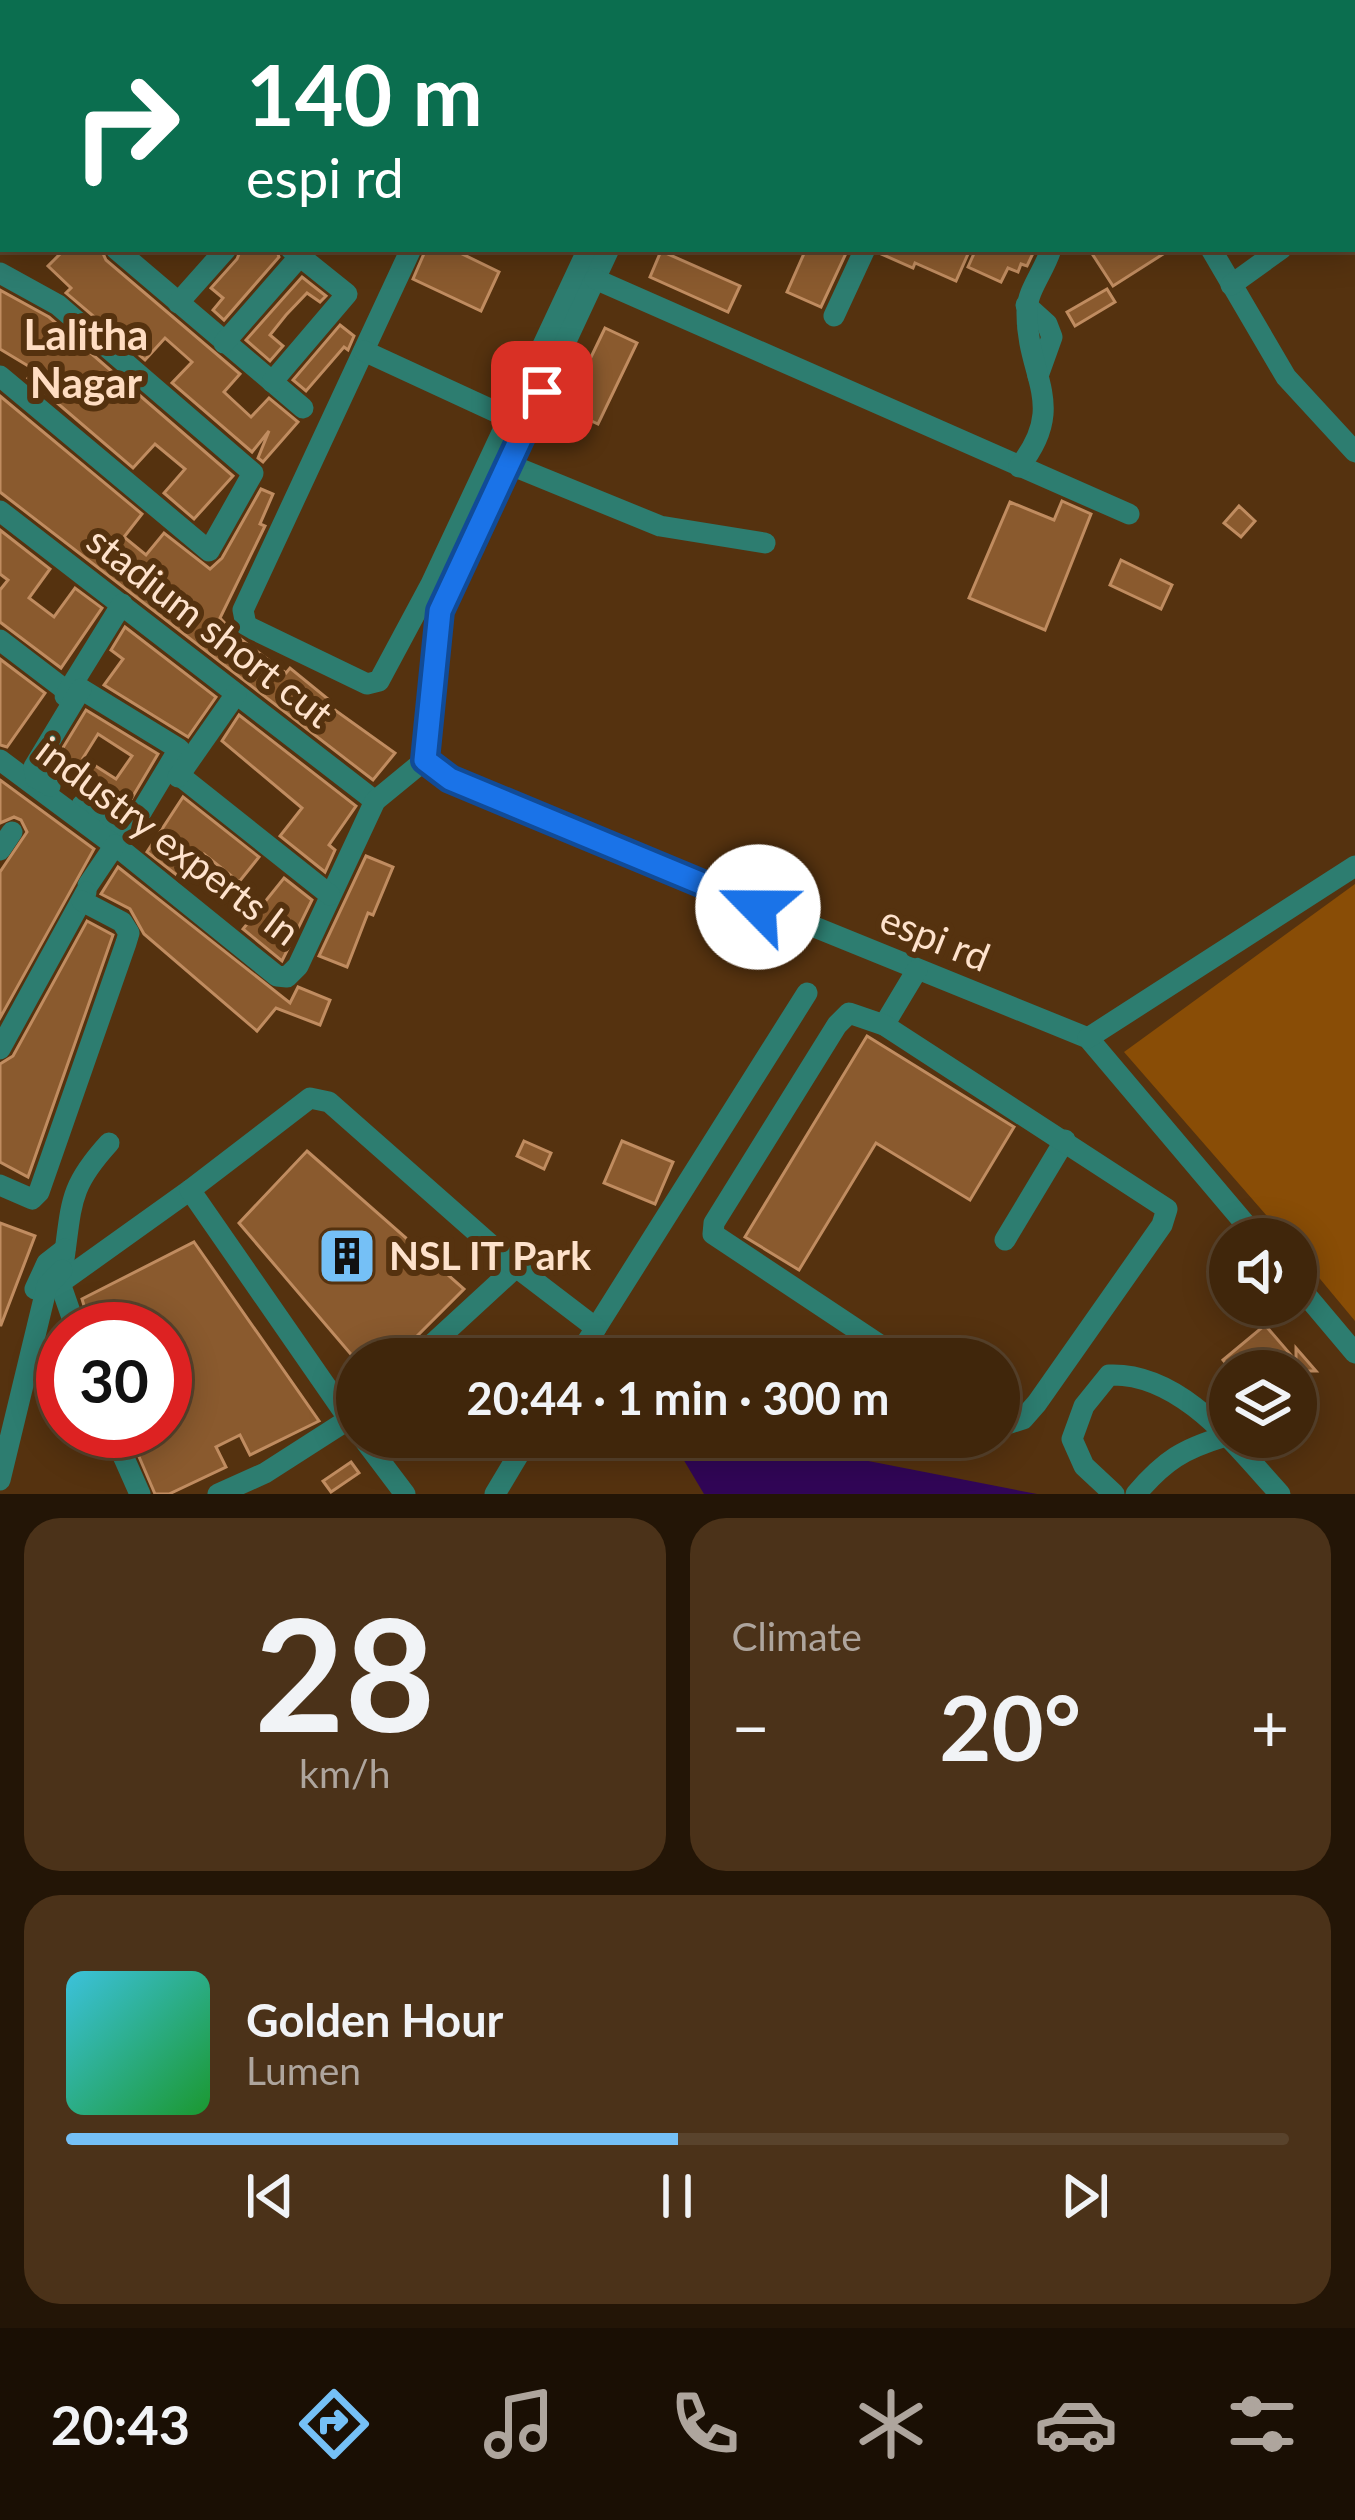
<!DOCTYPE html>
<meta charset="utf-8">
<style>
:root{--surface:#40260b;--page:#4b3219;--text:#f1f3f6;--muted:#aea59d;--line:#59432c;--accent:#75c0f6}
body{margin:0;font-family:Lato,sans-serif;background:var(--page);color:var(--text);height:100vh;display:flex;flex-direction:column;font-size:45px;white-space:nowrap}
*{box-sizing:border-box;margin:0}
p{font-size:39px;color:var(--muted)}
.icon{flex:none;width:66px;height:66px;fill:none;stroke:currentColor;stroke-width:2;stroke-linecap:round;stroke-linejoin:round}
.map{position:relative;height:1494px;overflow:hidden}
.sheet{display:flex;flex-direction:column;gap:24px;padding:24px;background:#231506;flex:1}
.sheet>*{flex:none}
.guide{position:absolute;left:0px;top:0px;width:1356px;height:252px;box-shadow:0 6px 30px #0003,0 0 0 3px var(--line);background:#0b6e4f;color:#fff;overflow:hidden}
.buttons{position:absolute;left:1209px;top:1218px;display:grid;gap:24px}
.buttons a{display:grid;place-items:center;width:108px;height:108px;border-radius:50%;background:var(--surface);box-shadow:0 6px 30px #0003,0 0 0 3px var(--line);font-size:60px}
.speed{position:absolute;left:36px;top:1302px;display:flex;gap:24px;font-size:60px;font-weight:700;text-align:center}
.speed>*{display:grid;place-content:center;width:156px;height:156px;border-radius:50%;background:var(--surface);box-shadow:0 6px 30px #0003,0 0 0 3px var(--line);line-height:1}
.speed .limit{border:18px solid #d22;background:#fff;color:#111}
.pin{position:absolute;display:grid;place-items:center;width:102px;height:102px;color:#fff;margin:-51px;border-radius:24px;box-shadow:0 6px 18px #0006}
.me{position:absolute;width:132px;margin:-66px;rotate:293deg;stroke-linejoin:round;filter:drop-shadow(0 0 9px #0008)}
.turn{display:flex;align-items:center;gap:42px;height:252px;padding:0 48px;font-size:54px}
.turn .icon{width:156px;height:156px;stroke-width:2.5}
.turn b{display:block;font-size:84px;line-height:102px}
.big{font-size:90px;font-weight:700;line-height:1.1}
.sheet .widget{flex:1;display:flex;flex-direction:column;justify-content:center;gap:18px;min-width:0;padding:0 42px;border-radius:36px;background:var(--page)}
.sheet .dial{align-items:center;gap:0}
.dial b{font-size:156px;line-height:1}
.song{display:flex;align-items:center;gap:36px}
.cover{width:144px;height:144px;border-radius:18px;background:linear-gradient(135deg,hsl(190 70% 55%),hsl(130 70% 35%))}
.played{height:12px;border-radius:6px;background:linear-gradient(90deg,var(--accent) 50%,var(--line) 50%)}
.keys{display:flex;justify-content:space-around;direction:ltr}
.heat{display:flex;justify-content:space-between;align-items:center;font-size:66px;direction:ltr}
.sheet .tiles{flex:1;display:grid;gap:24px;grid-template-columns:1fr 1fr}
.widget:last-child{grid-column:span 2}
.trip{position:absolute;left:336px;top:1338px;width:684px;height:120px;border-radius:60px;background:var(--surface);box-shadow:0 6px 30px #0003,0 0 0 3px var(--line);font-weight:700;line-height:120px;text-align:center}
.menu{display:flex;height:192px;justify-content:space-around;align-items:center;background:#1a0f04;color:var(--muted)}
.menu .icon{width:84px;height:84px}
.menu .on{color:var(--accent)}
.menu b{font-size:54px;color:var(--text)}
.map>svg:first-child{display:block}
.green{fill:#894d06}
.water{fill:#310657}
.building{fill:#8a5a2e;stroke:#c08c60;stroke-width:3;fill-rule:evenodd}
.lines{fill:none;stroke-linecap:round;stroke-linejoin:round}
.minor{stroke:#2d7d70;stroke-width:21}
.route-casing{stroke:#114b97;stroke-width:30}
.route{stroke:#1a73e8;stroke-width:21}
.labels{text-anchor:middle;stroke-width:12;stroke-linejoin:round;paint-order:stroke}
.street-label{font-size:39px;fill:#fee2cc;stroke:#55320f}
.poi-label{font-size:39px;font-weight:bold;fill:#fee2cc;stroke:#55320f;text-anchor:start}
.neighbourhood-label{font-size:42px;font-weight:bold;fill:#ffddc2;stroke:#55320f}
</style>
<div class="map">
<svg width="1355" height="1494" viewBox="0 0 1355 1494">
<rect width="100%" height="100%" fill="#55320f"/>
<path class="green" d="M1355,884v437l-59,-71v-11h-9l-163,-187z"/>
<path class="water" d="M670,1437h76l291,57h-333z"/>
<g class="building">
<path d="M65,249h36l5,11 134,114 -16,18 27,25 18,-19 29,24 -35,40 -5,-4 11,-27 -17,21 -80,-69 20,-21 -27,-24 -20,22 -79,-67 5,-5 -23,-22z"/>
<path d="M241,249h35l3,8 -55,63 -11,-10 10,-12 -12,-10 26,-29z"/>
<path d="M426,249h26l47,23 -18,39 -68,-32z"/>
<path d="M806,249h42l-27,58 -34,-15z"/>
<path d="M880,249h76l12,5 -12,27 -41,-18 -2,5 -34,-15z"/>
<path d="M976,249h59l-8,17 -6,-2 -3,8 -10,-4 -7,14 -33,-15z"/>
<path d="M1089,249h82l-58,37z"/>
<path d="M661,251l79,35 -12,26 -78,-35z"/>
<path d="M302,277l24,19 -6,6 -13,-9 -21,22 -16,20 13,11 -13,15 -24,-21z"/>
<path d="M1107,289l8,13 -40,24 -8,-14z"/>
<path d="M0,290l49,27 184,159 -39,43 -30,-26 21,-24 -30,-25 -22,24 -105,-90 7,-8 -35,-21z"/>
<path d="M340,325l14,11 -6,14 -4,-3 -38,44 -13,-11z"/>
<path d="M605,328l32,15 -39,81 -32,-15z"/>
<path d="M0,396l142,118 -18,23 22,18 18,-22 46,36 12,-11 39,-69 12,5 -13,30 5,2 -45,92 18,19 48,36 4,-5 38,31 -3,4 70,50 -22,27 -373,-288z"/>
<path d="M1062,501l29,13 -46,116 -76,-32 41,-96 44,18z"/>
<path d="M1239,506l16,15 -14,16 -17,-14z"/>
<path d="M0,530l50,39 -21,29 25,19 21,-29 27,20 -41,60 -61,-46v-32l8,-10 -8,-6z"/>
<path d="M1121,560l51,25 -11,24 -51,-24z"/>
<path d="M125,627l91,70 -28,40 -84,-52 19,-26 -12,-9z"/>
<path d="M0,659l45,34 -38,54 -7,-2z"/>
<path d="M86,710l72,44 -35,59 -59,-31 -14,-13zM98,734l34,22 -16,23 -33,-21z"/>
<path d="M239,715l117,91 -27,39 6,5 -10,22 -45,-36 22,-28 -80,-67z"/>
<path d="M0,780l94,69 -94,169v-146l27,-40 -6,-12 -7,-3 -14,6z"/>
<path d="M183,797l76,60 -20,25 -35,-28 -21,26 -36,-28z"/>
<path d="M366,856l27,11 -20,48 -5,-2 -21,54 -28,-11z"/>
<path d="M118,867l172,136 8,-16 32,13 -10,25 -44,-17 -19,23 -113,-97 -14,-25 -29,-15z"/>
<path d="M284,878l28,22 -30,61 -39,-32z"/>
<path d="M87,921l26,14 -85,242 -28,-15v-98l13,-8z"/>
<path d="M867,1036l147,91 -44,73 -94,-57 -77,127 -54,-33z"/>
<path d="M524,1141l27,12 -7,16 -27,-13z"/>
<path d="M622,1141l51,21 -18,42 -51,-21z"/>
<path d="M307,1151l157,138 -70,70h-39l-116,-136z"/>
<path d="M0,1223l35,13 -34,89h-1z"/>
<path d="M194,1242l125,179 -69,34 -10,-20 -24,12 10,20 -57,27h-14l-27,-63h37v-102h-74l-9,-30z"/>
<path d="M1265,1325l31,36v-13l20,23h-8l-12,10v-10h-64l-9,-11z"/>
<path d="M351,1462l8,11 -28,19 -8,-11z"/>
</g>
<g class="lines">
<g class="minor">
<path d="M187,0l3,3"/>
<path d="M389,0l4,3"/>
<path d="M707,0l6,3"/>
<path d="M92,3l2,-3"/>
<path d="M856,3l2,-3"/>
<path d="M1301,3l4,-3"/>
<path d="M1334,3l4,-3"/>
<path d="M1353,59l2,2"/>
<path d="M0,193l3,-6"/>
<path d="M1353,196l2,-2"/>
<path d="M116,249l187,159"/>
<path d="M411,249l-168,361 3,15 7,4 114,55 12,-3 52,-97 157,-335"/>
<path d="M609,249l-169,362 -15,149 25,19 638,259 170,201"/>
<path d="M1211,249l75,128 69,75"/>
<path d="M0,273l58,32 195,168 -44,78 -209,-175"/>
<path d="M595,279l534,235"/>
<path d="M1231,285l50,-36"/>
<path d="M178,303l48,-54"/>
<path d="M1026,305l21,19 5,13 -14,39"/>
<path d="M834,316l31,-67"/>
<path d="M224,343l76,-87"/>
<path d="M364,351l156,72"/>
<path d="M272,382l75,-88 -56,-45"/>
<path d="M508,464l152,62 105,17"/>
<path d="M1019,467c50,-63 7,-90 8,-156 0,-21 18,-41 24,-62"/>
<path d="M0,511l375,290"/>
<path d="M0,640l68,52"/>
<path d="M73,684l106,65 -48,80 -8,1 -41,-25"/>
<path d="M65,696l57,-92"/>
<path d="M0,760l125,93 152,123 10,1 11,-11 77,-165 50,-41"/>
<path d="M179,775l151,120"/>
<path d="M178,777l58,-83"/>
<path d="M50,786l-14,-8 -2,-11 47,-78"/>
<path d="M0,850l12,-18"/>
<path d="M88,885l27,-40"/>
<path d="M884,1025l33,-55"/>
<path d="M1088,1038l267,-172"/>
<path d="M0,1049l86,-157"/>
<path d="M0,1185l32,14 7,-7 87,-249 3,-10 -7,-11 -40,-21"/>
<path d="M1005,1240l60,-100"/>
<path d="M64,1259c8,-57 5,-72 45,-116"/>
<path d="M1296,1283l59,70"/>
<path d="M35,1289l12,-26 18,-14"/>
<path d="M596,1328l211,-335"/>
<path d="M76,1329l-16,-46 130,-93"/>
<path d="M416,1359l100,-92"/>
<path d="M901,1359l-188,-125 1,-11 123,-198 12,-12 35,12 283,184 -5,16 -125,178 -14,16 -19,6 -5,-3"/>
<path d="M112,1431l28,63"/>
<path d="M357,1431l-167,-241 120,-92 19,4 187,165 80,61 -20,31"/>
<path d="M362,1437l43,57"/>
<path d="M0,1480l47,-194 15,-16"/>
<path d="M218,1494l47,-21 92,-59"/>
<path d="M495,1494l34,-57"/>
<path d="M1114,1494l-30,-28 -12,-27 12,-33 25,-31c72,-3 127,71 171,119"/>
<path d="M1136,1494c29,-34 47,-45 90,-58"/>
</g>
</g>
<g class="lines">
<g class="route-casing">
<path id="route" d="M542,392l-102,219 -15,149 25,19 308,128"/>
</g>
<use href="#route" class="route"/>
</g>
<defs>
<g id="building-square" transform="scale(3)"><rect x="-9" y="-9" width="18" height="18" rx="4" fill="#75c0f6" stroke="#55320f"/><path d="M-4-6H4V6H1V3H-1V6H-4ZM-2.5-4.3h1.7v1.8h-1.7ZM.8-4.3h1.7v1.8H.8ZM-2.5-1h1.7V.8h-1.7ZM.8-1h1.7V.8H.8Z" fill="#111"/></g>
</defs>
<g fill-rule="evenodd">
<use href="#building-square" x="347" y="1256"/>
</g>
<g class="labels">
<g class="street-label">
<text transform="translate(210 627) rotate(38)" y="14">stadium short cut</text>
<text transform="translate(168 841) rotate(37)" y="14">industry experts ln</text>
<text transform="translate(935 938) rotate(22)" y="14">espi rd</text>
</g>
<g class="poi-label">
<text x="389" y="1270">NSL IT Park</text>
</g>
<g class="neighbourhood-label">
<text x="86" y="350">Lalitha<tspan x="86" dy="48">Nagar</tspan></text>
</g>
</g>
</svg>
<div class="buttons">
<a><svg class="icon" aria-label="sound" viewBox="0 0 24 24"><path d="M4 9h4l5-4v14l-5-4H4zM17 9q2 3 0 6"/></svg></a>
<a><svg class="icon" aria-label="layers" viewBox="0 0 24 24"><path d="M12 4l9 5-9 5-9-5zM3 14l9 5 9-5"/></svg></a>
</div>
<div class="speed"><div class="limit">30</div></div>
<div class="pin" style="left:542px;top:392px;background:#d93025"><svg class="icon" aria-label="arrive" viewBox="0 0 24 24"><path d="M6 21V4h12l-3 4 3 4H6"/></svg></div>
<svg class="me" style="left:758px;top:907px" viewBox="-20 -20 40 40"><circle r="19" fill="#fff"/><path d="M0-13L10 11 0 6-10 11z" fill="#1a73e8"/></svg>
<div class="trip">20:44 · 1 min · 300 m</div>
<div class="guide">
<div class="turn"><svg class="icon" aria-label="right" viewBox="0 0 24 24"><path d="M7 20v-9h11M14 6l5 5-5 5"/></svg><div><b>140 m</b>espi rd</div></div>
</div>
</div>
<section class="sheet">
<div class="tiles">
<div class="widget dial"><b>28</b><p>km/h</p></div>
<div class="widget"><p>Climate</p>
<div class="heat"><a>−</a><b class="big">20°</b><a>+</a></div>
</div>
<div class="widget">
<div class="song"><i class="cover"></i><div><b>Golden Hour</b><p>Lumen</p></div></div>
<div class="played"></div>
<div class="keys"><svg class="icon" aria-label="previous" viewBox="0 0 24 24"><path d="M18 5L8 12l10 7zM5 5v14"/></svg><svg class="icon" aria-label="pause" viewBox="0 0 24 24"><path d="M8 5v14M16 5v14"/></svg><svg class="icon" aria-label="next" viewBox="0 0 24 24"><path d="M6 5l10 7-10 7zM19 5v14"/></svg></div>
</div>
</div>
</section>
<nav class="menu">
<b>20:43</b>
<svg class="icon on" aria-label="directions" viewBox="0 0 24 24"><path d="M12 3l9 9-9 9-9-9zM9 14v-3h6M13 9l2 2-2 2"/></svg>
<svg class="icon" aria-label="music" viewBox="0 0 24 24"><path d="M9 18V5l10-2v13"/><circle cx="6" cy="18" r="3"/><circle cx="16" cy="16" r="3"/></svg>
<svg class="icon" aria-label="phone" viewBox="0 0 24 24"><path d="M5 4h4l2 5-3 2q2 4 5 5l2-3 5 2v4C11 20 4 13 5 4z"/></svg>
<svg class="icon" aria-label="climate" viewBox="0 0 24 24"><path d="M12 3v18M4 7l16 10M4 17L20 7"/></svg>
<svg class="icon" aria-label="car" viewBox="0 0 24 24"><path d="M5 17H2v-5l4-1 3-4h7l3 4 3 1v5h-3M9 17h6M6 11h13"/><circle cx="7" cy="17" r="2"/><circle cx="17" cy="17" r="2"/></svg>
<svg class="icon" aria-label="filters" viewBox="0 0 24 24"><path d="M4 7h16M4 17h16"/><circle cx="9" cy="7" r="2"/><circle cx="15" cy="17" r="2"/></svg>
</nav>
